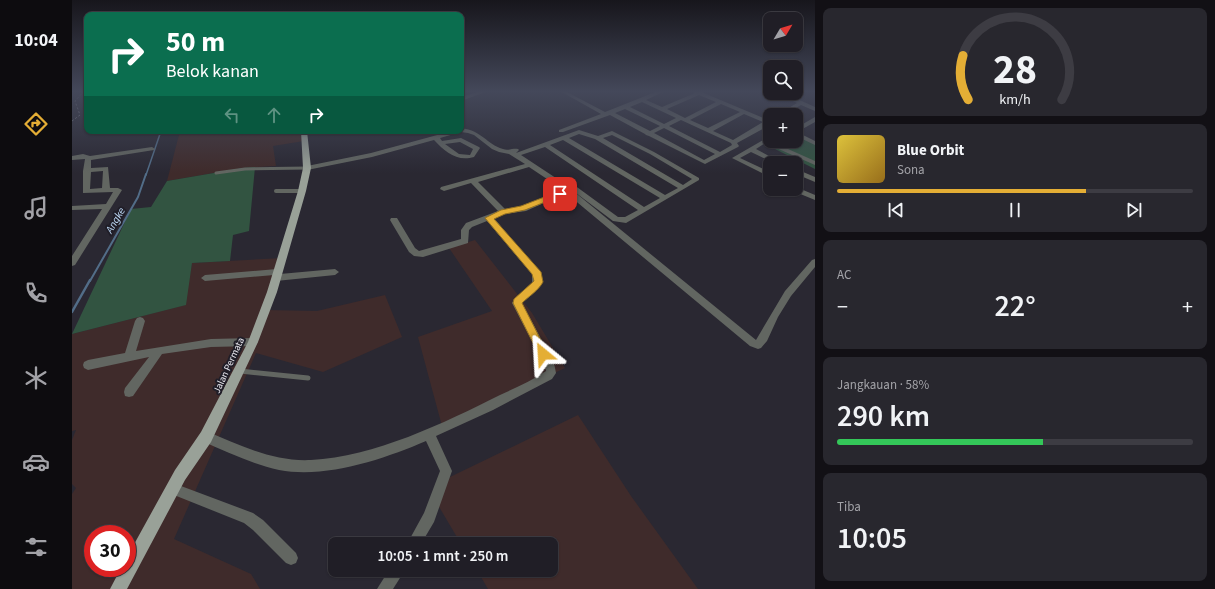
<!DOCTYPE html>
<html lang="id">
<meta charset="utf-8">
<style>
:root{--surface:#201e26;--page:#28272e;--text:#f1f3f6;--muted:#a2a2a7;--line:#3d3c43;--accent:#e4ae35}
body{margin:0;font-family:"Source Sans 3",sans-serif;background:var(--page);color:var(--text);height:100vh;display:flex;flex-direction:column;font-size:15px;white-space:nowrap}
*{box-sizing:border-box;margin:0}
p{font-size:13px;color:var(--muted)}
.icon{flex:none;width:22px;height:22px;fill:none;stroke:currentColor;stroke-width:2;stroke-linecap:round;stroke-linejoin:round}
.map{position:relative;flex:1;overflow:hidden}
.sheet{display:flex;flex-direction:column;gap:8px;padding:8px;background:#121015;width:400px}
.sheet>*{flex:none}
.guide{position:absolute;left:12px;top:12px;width:380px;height:122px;border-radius:8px;box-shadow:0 1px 3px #0004,0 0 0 1px var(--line);background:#0b6e4f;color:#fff;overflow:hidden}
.needle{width:26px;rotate:52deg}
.tools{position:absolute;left:691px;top:12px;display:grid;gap:8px}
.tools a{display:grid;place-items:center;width:40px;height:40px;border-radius:8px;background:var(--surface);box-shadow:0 1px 3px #0004,0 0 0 1px var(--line);font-size:20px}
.speed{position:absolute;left:12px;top:525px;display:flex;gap:8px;font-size:20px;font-weight:700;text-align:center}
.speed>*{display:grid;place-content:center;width:52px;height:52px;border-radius:50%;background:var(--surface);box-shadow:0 1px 3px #0004,0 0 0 1px var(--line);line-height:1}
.speed .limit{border:6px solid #d22;background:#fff;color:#111}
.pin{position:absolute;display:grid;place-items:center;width:34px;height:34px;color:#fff;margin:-17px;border-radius:8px;box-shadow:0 2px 6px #0006}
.me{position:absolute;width:44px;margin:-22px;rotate:333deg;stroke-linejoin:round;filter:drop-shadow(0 0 3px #0008)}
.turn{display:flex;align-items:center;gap:14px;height:84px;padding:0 16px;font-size:18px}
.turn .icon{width:52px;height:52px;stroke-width:2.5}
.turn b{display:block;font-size:28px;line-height:34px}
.lanes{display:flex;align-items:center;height:38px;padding:0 16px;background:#0003;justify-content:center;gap:20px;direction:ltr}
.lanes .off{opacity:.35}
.big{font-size:30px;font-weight:600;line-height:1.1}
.sheet .tile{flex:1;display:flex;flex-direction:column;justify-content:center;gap:6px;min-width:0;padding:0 14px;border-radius:8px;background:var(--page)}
.sheet .dial{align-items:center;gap:0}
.dial svg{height:104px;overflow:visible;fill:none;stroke:var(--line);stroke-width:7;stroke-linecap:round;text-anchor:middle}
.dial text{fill:var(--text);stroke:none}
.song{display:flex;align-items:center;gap:12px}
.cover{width:48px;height:48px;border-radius:6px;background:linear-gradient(135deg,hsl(50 70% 55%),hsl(40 70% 35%))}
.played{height:4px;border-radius:2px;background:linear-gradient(90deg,var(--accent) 70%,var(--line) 70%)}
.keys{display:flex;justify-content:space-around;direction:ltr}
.heat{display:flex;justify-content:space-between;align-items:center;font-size:22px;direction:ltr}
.charge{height:6px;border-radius:3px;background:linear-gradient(90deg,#34c759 58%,var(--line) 0)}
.trip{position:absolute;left:256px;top:537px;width:230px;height:40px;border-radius:8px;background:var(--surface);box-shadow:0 1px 3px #0004,0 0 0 1px var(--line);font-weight:600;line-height:40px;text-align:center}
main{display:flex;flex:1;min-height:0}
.menu{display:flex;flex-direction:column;width:72px;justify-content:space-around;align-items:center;background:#0d0c0f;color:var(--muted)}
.menu .icon{width:28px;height:28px}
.menu .active{color:var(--accent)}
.menu b{font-size:18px;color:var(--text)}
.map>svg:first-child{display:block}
.industrial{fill:#3f2b2b;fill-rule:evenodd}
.green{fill:#325441}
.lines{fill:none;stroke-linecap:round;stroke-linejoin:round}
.stream-far2{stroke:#526d88;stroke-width:1.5}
.stream-far1{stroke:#526d88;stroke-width:2}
.stream{stroke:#526d88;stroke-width:2.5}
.path{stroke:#85838c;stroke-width:1;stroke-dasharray:2 2;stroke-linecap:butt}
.service-far2{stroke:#626661;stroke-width:3}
.service-far1{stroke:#626661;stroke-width:4}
.service{stroke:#626661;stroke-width:5}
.minor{fill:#626661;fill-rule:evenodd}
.primary{fill:#99a198;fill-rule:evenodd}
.route{fill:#e4ae35;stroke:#947122}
.labels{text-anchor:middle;stroke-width:4;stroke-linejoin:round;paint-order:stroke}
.street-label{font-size:10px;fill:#e9e8ef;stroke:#201e28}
.water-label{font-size:11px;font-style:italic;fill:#c0dcf9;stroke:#201e28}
</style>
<main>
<nav class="menu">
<b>10:04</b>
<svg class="icon active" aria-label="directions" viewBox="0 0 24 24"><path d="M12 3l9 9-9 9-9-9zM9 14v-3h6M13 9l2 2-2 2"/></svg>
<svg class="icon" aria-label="music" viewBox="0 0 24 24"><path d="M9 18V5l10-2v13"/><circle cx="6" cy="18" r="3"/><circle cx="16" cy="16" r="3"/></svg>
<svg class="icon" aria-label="phone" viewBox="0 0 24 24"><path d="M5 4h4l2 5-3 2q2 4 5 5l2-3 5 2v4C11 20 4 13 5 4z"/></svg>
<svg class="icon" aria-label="climate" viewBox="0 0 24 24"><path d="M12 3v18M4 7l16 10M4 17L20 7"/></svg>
<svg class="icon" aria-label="car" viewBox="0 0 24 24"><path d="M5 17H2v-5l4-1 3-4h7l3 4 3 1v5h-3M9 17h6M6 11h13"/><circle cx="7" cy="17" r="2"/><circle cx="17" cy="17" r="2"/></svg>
<svg class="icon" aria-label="filters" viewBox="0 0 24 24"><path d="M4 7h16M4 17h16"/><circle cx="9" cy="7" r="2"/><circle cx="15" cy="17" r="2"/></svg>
</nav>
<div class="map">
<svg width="743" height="589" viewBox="0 0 743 589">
<rect width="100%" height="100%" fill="#2a2832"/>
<g class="industrial">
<path d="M108,131h122l2,10 -31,5 3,20 -33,2 -76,13z"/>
<path d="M403,240l57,73 33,55 -123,58 -24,-89 74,-26 -43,-63z"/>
<path d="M211,258l-18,52 52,1 68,-16 17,42 -79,35 -67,-19 -82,186 77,35 9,15h-188v-95l4,-6 -4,-4v-44l4,-10 -4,1v-97l113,-29 7,-42zM21,534h34v34h-34z"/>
<path d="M506,415l53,81 67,93h-210l-11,-19h74v-26h-90l-23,-39 12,-28z"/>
</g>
<g class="green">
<path d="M724,135l19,8v26l-54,-27 35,-1z"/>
<path d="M183,167l-6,64 -16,4 -3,26 -38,2 -6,42 -114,29 59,-125 20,-2 16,-26 76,-13z"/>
</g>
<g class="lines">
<path class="stream-far2" d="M74,175l15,-44"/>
<path class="stream-far1" d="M18,281l48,-84 8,-23"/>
<path class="stream" d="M0,312l18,-32"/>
<path class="path" d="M0,121l8,-6 -5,-14 9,-10"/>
<path class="service-far2" d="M144,173l29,-4 62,-1"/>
<path class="service-far1" d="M204,191h26"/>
<path class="service" d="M168,371l68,7"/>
<g class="minor">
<path d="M409,91h7l-27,10v-4z"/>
<path d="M488,91h5l40,21 53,-21h7l-19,9 16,7 33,-14 -2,-2h6l69,29 2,-1v6l-33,18 2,3 -1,1 -33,17 -56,-28 -3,-1 -1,-1 -35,-19 -47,17h-4v-2l42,-16zM627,95l17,7 -31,16 -18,-9zM570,102l34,16 -12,6 -34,-17zM649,104l19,8 -32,16 -18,-8zM553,109l35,17 -10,5 -35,-18zM672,114l19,8 -30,18 -20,-9zM609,120l50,23 1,2 -12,7 -51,-26zM592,128l51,26 -11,6 -50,-27z"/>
<path d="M705,93h7l31,14v4l-14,-6 -17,10h-7l20,-12z"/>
<path d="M743,117v5l-18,10 18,9v4l-19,-9v-8z"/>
<path d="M389,128c22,3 25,16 42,21 5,2 10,-1 15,0l1,1 -3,3 63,-23 19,6 14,-5 42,21 45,26v2l-73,43 -13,-2 -41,-31 184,150 29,-49 27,-31 3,-1v8l-24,29 -13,21 -11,24 -6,7 -3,1 -8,-3 -184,-153 -40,18 -22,3 -10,4 46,55c5,14 -9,22 -18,30l32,60 2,10 -4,6 -59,31 -57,26 16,35 -18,51 -13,22h-14l17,-31 16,-42 -14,-30c-42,18 -100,38 -147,29 -27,-6 -52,-18 -77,-29l-2,-4 2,-4 4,-2c33,14 68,31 105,29 63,-3 133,-37 189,-65 15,-7 32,-14 46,-24l-1,-5 -33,-63 3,-5 17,-14v-10l-45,-53 -15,6 -3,3 -1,13 -45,14 -9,-1 -5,-4 -19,-32 1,-2h6l18,30 4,3 42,-12v-9l5,-7 32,-12 -27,-28 -27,8 -4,-2 1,-2 84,-23 -16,-10 -10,-2 -7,-3 -18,-14 -6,-2 -7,-1 -21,6 2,3 19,-3 18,9 1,1 -6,9c-17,5 -29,-5 -40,-17l-62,17 -65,13 -3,-2 3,-2 64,-13 81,-22h9zM507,134l16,5 83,49 -13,7 -96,-57zM540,135l38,19 42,25 -9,6 -80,-47zM491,140l97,58 -16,9 -94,-62zM388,142l13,7 -3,6 -11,-1 -14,-10zM473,147l93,63 -13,7h-7l-48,-35h-4l-1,2 -44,-29zM457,167l33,22 -41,18 -16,2 -27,-27z"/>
<path d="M698,136v5l45,20v4l-50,-22 -9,6 26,14h-8l-23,-11 -11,6 30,14v5l-38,-19z"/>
<path d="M80,147l3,2 -1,1 -63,10v8l17,-1 2,21h8l4,2 -47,75 -3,1v-10l30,-47 -30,1v-4l34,-2 7,-12 -30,1v-22l2,-12 -13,1v-4l11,-2 7,2zM31,171l-1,17 -12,1 1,-17z"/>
<path d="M724,169l19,8v5l-19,-8z"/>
<path d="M724,187l19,8v5l-22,-9 -1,-2h4z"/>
<path d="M205,269l4,3 -1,2 55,-5 4,3 -4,3 -59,6 -4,-3 2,-3 -69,6 -4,-3 4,-3z"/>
<path d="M68,317l3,1 2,3 -9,30 75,-12 42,-1 3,1 2,3 -2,3 -3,1 -42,1 -49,7 -29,42 -4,1 -4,-1 -1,-4 1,-4 24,-31 -61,13 -4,-2 -1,-3 1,-3 4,-2 37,-7 10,-32 2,-3z"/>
<path d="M101,483l80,30 10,7 33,33 2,5 -2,5 -5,2 -5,-2 -33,-33 -9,-7 -75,-30 -2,-4 2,-4z"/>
<path d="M317,570h16l-12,19h-16z"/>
</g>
<path class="primary" d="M229,131h6l4,37 -5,23 -29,101 -19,50 -47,100 -26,38 -58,109h-17l11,-21h6v-11l48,-87 26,-38 47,-90 19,-50 31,-101 5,-23z"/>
</g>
<linearGradient id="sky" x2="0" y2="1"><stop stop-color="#17161c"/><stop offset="0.53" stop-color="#44485a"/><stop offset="1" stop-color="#44485a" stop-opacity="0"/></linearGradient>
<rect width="743" height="173" fill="url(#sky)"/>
<path class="route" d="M488,191l3,1v3l-38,15 -20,4 -11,5 47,53 2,10c-5,9 -14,14 -21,21l26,51 -1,3 -4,1 -3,-1 -27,-54 1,-4 20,-18 -2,-7 -47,-56 16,-8 20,-4z"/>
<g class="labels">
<g class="street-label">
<text transform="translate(156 365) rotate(-65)" y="4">Jalan Permata</text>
</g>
<g class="water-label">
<text transform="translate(43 220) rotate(-60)" y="4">Angke</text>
</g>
</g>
</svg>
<div class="tools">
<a><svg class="needle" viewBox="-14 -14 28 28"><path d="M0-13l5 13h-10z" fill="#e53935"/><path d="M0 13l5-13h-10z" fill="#a2a2a7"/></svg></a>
<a><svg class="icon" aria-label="search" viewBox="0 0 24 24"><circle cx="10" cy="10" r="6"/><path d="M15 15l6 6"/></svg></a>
<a>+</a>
<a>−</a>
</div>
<div class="speed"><div class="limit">30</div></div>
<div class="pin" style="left:488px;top:194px;background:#d93025"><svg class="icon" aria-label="arrive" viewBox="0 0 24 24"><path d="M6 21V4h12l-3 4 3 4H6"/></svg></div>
<svg class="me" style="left:471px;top:354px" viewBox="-20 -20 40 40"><path d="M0-17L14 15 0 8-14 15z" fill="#e4ae35" stroke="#fff" stroke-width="4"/></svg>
<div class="trip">10:05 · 1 mnt · 250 m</div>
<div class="guide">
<div class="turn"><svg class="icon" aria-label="right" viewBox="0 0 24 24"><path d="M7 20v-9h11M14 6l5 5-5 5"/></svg><div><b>50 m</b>Belok kanan</div></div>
<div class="lanes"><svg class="icon off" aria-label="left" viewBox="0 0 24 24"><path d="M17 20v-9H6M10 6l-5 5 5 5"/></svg><svg class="icon off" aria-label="ahead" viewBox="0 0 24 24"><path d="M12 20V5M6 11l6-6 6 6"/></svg><svg class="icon" aria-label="right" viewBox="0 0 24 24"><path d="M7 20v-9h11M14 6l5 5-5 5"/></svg></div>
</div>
</div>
<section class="sheet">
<div class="tile dial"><svg viewBox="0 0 100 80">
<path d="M14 69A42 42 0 1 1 86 69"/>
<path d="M14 69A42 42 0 0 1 10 35" stroke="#e4ae35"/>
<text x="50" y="56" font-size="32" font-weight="700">28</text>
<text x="50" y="72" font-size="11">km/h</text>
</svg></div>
<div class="tile">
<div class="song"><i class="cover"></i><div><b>Blue Orbit</b><p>Sona</p></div></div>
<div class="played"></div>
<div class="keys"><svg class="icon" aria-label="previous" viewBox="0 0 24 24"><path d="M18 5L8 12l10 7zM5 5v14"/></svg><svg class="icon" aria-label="pause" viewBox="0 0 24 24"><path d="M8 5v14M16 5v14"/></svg><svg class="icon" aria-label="next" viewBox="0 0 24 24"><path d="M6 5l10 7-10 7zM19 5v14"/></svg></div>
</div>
<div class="tile"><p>AC</p>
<div class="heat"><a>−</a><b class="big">22°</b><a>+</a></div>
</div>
<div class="tile"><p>Jangkauan · 58%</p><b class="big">290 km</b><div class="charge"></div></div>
<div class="tile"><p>Tiba</p><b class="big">10:05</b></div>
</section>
</main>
